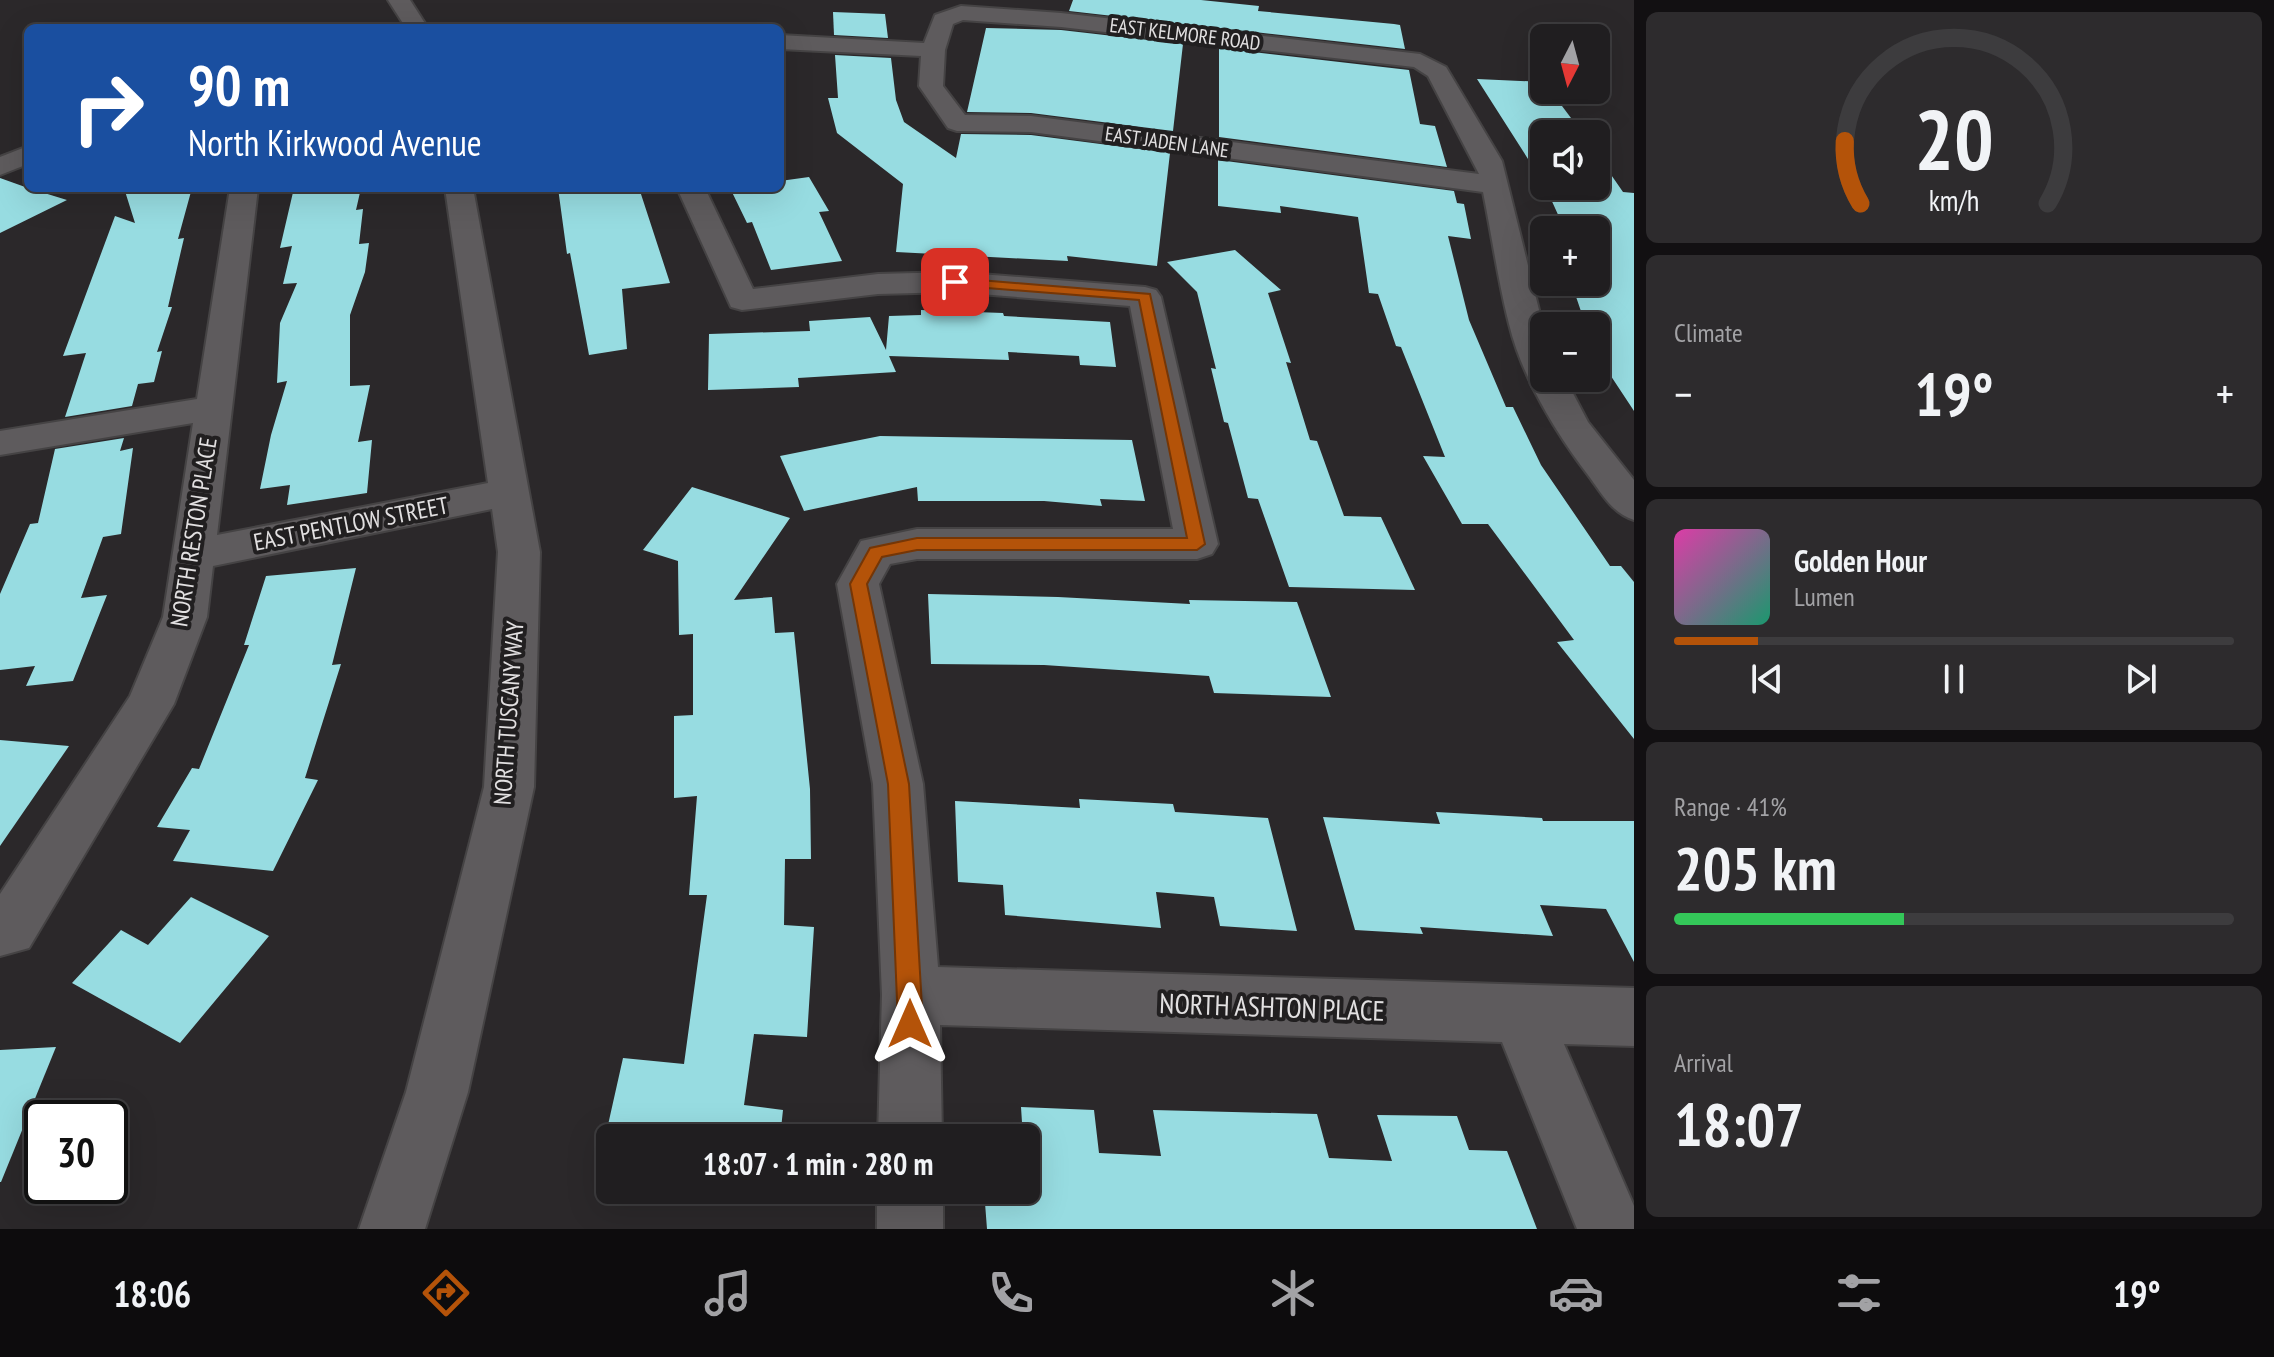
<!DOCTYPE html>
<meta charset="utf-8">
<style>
:root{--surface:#201e20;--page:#2d2b2d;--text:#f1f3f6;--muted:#a2a2a5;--line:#3d3c3e;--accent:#b45309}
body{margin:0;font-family:"PT Sans Narrow",sans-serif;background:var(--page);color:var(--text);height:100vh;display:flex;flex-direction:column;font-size:30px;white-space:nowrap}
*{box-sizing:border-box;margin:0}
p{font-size:26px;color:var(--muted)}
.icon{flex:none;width:44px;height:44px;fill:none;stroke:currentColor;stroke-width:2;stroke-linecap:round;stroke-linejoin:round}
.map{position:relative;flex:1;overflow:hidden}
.side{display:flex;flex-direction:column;gap:12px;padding:12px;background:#121012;width:640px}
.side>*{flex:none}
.banner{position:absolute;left:24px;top:24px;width:760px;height:168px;border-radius:12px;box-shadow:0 8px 32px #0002,0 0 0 2px var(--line);background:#1a4fa0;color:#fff;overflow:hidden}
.needle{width:52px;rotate:186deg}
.buttons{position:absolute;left:1530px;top:24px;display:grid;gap:16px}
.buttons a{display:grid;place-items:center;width:80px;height:80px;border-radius:12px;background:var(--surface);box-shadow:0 8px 32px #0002,0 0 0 2px var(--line);font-size:40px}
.speed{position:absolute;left:24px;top:1100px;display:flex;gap:16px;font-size:40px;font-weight:700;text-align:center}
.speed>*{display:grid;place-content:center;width:104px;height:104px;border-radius:50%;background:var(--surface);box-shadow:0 8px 32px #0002,0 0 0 2px var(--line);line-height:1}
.speed .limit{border:4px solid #111;border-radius:12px;background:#fff;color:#111}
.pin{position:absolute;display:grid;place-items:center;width:68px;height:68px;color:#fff;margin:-34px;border-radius:16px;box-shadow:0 4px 12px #0006}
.me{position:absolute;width:88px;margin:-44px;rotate:0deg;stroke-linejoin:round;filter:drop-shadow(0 0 6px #0008)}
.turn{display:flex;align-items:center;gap:28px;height:168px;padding:0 32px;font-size:36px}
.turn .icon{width:104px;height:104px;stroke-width:2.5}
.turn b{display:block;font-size:56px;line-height:68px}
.big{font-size:60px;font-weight:800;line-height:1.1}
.side .widget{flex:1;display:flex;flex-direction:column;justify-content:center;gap:12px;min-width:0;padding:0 28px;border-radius:12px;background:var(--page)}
.side .dial{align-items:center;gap:0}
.dial svg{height:208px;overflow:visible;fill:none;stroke:var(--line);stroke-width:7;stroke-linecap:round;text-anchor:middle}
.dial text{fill:var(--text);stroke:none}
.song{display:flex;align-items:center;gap:24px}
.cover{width:96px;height:96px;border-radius:12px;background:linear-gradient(135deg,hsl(320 70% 55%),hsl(160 70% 35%))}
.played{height:8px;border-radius:4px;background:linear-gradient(90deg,var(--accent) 15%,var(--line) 15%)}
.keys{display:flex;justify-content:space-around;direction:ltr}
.heat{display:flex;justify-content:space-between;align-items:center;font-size:44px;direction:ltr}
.charge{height:12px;border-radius:6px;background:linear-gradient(90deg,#34c759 41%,var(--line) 0)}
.trip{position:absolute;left:596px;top:1124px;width:444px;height:80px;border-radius:12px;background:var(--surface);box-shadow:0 8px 32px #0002,0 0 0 2px var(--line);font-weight:800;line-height:80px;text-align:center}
.dock{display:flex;height:128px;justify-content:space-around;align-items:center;background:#0d0c0d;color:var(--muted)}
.dock .icon{width:56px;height:56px}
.dock .active{color:var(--accent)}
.dock b{font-size:36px;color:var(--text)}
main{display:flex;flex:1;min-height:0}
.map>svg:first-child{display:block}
.building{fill:#97dce1}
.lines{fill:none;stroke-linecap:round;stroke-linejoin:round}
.minor-casing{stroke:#454344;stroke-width:4}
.minor{fill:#5e5b5d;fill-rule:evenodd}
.route{fill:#b45309;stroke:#753606;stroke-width:2}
.labels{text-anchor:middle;stroke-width:8;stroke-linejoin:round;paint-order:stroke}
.far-street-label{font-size:20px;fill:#e2e0e1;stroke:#211f20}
.street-label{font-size:24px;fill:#e2e0e1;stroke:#211f20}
.near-street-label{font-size:28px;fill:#e2e0e1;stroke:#211f20}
</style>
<main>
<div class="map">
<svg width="1634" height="1229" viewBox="0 0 1634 1229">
<rect width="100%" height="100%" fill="#2b282a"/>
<g class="building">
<path d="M1073,0h128l58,6 -1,5 136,13 6,1 5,24 -336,-38z"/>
<path d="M833,12l52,2 3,24 -54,-3z"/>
<path d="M986,28l75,2 122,14 -10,87 -142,-18 -64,-1z"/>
<path d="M1219,48l190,22 11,54 15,2 12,41 -228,-30z"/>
<path d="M835,55l56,3 5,42 8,22 52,36 5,-24 70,1 139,18 -13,113 -90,-10 1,5 -172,-9 7,-68 -66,-51 -9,-35h10z"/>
<path d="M1477,79l67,3v8h6l33,44h-39v50z"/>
<path d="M1596,153l27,39 11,1v218l-33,-50 -5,-12v-23h-10l-15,-44h25v-52h-31l-20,-44h51z"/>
<path d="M1218,160l236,31 3,12 7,1 7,35 -23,-3 21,84 37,87h7l28,58 69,101h11l13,16v157l-77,-97 17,-2 -86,-116h-26l-39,-68 22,1 -44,-110 -5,-1 -18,-52 -9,-1 -11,-76 -78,-11 1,7 -63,-7z"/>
<path d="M809,177l20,34 -10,1 23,49 -71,9 -19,-48 -5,1 -17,-35h50v-7z"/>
<path d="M0,178l28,10 39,12 -67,33z"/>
<path d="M124,188h68l-14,51 6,-1 -16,69h4l-15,45 5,-1 -8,31 -16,2 -6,22 -67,11 21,-64 -23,3 52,-140 20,7z"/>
<path d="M294,188h67l-5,22 7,-1 -4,35 10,-1 -4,29 -15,43v71l20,-1 -12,57 14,-2 -5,53 -80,12 3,-20 -30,4 11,-54 16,-54 -10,2 3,-60 17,-40 -14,1 9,-38 -12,2z"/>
<path d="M558,188h81l31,95 -48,6 5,60 -38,6 -19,-102 -3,1z"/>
<path d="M1235,250l46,40 -13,3 23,70 -5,-1 24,78 7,1 27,75 37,1 34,73 -126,-3 -31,-88 -10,-1 -20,-75 -4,-1 -13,-54 5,1 -19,-77 -30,-30z"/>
<path d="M921,310l82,3 1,3 106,6 6,45 -36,-2 -1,-9 -71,-4 1,8 -120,-4 7,16 -98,6 1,9 -91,3 1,-56 101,-3 -1,-10 61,-4 16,33 3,-34 32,-1z"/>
<path d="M880,436l252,4 13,61 -45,-2 2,7 -58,-5h-126l-1,-14 -113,24 -24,-55z"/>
<path d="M124,438l-4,13 13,-3 -12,86 -18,3 -22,61 26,-3 -34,86 -47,5 9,-20 -35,4v-76l30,-70 8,-1 17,-74z"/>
<path d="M692,487l98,31 -56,82 38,-3 3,36 19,-1 16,157 1,70h-26l-1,66 30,2 -7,110 -53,-3 -10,71 39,5 -3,28h-170v38l-13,-2 26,-116 61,6 23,-169h-18l8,-99 -23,2v-82l19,-1v-81l-14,1 -1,-74 -35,-11z"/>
<path d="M356,568l-24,97 9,-1 -36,114 13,2 -45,91 -100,-10 17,-31 -33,-3 35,-59 7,1 50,-124h-5l22,-69z"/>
<path d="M928,594l130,3 132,7 -1,-4 108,2 34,95 -117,-4 -5,-17 -165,-11 -113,-1z"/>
<path d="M0,740l69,6 -69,100z"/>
<path d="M1079,799l94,5 2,8 93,6 29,113 -77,-5 -6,-29 -58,-5 5,36 -156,-13 -2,-30 -45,-3 -3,-81 125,7z"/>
<path d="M1436,812l106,6 1,3h91v141l-28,-53 -66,-4 13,31 -133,-9 3,7 -68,-4 -32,-113 117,7z"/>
<path d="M191,897l78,39 -89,107 -108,-60 49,-53 27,15z"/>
<path d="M56,1047l-55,135h-1v-132z"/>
<path d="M1021,1107l73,3 5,43 62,3 -8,-46 164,4 12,44 63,3 -15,-46 80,1 12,34 38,1 30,78h-550l-3,-39h43l-1,-52h-3z"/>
</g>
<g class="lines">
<g class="minor-casing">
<g id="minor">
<path d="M388,0h22l18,28h-22z"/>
<path d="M961,6l100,7 359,41 26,13 56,94 42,169v48h21l23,44 46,58v40c-20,-6 -31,-24 -43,-41 -34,-44 -69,-101 -82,-155 -11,-43 -17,-88 -26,-132l-452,-60 -74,-1 -9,-3 -29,-42 2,-30 -141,-7v-14l144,8 11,-28zM963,20l98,7 353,40 14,9 51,98 -448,-58 -66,-1 -22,-29 2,-36 8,-26z"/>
<path d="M28,146v18l-28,11v-18z"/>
<path d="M230,188h28l-41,347 271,-52 -43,-295h28l67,364 -6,235 -66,305 -43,137h-66l47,-137 78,-305 14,-235 -6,-43 -279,57 -6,51 -33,87 -145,244 -29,8v-62l130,-198 33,-79 30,-194 -193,32v-24l197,-32z"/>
<path d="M677,188h28l48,101 125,-15 77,-2 190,15 11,3 5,7 57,247 -6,10 -15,5h-280l-27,5 -11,20 44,200 15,183 696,21v58l-70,-2 70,162v23h-57l-75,-187 -562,-17 2,113h-64l4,-143 -9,-211 -36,-200 24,-43 56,-12h256l-43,-223 -175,-14 -77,2 -136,16 -11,-3z"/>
<rect x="877" y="1190" width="66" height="39"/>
</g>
</g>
<use href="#minor" class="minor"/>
</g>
<path class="route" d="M955,278l195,16 55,250 -8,6h-280l-35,7 -15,27 42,200 14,240 -4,8 -9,4 -8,-4 -4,-8 -10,-240 -38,-200 20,-36 47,-10h270l-48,-238 -189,-15v-6z"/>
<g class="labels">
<g class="far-street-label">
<text transform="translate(1185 34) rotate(7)" y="7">EAST KELMORE ROAD</text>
<text transform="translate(1167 142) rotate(8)" y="7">EAST JADEN LANE</text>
</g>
<g class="street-label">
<text transform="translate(351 524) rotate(-11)" y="8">EAST PENTLOW STREET</text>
<text transform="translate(194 532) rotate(-81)" y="8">NORTH RESTON PLACE</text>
<text transform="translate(509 713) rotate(-86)" y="8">NORTH TUSCANY WAY</text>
</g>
<g class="near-street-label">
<text transform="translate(1272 1007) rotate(2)" y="10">NORTH ASHTON PLACE</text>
</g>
</g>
</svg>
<div class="buttons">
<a><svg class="needle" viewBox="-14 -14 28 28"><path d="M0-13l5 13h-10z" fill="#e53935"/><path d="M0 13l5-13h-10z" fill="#a2a2a5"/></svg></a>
<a><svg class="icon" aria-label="sound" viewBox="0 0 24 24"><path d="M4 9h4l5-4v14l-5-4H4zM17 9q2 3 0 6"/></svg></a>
<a>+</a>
<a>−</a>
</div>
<div class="speed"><div class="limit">30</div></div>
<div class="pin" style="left:955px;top:282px;background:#d93025"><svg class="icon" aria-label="arrive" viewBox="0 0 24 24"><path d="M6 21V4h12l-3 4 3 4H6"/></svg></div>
<svg class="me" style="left:910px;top:1024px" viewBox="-20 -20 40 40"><path d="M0-17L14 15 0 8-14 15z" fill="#b45309" stroke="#fff" stroke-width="4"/></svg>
<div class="trip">18:07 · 1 min · 280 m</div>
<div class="banner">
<div class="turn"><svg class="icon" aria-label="right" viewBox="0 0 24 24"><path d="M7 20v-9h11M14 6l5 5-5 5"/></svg><div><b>90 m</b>North Kirkwood Avenue</div></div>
</div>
</div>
<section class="side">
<div class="widget dial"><svg viewBox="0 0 100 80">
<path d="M14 69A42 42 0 1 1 86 69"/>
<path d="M14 69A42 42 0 0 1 8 45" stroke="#b45309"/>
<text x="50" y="56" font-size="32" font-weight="700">20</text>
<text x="50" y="72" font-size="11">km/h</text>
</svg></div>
<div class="widget"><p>Climate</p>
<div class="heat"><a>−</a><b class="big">19°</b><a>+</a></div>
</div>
<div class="widget">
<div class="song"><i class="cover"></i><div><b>Golden Hour</b><p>Lumen</p></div></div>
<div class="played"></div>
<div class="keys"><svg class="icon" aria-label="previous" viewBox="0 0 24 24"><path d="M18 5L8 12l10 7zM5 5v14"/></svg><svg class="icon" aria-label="pause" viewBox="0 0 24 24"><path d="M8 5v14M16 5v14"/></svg><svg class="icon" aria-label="next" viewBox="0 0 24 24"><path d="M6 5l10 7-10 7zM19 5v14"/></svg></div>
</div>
<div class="widget"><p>Range · 41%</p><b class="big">205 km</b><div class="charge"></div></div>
<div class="widget"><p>Arrival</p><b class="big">18:07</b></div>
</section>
</main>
<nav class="dock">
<b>18:06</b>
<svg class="icon active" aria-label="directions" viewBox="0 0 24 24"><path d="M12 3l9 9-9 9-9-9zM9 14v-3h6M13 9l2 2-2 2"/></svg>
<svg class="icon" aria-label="music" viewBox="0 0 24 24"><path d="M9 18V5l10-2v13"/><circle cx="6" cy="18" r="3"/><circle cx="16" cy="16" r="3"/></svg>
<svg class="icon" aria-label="phone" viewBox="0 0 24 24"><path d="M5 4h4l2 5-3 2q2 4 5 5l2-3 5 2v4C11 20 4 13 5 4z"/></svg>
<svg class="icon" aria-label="climate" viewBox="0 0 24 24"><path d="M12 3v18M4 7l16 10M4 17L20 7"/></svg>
<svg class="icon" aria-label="car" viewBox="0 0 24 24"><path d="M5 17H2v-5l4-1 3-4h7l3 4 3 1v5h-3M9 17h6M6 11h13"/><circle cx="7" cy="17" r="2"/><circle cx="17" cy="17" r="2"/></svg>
<svg class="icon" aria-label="filters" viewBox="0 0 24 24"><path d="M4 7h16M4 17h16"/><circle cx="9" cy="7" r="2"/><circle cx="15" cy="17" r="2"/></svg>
<b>19°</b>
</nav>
